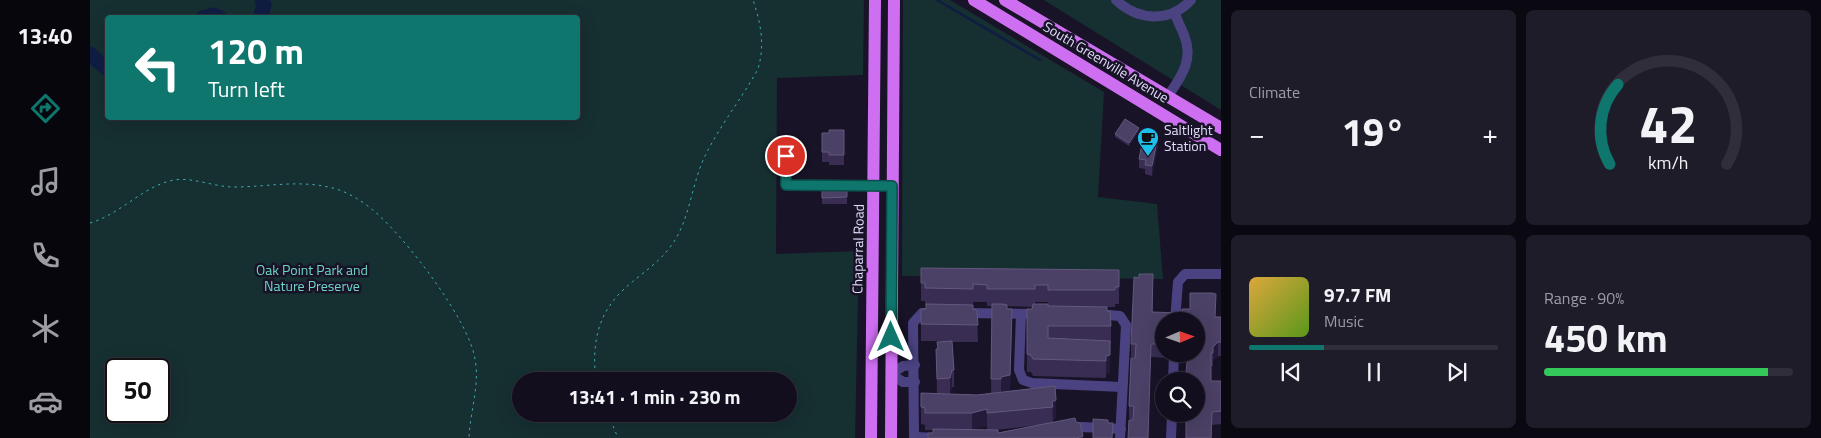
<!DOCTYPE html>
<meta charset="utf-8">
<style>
:root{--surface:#120e1d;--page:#1f1c2a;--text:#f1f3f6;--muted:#9c9ca4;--line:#312e3b;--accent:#0f766e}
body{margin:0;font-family:"Titillium Web",sans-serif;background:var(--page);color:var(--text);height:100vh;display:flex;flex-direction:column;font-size:19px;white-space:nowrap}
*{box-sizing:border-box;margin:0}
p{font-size:16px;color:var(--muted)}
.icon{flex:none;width:28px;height:28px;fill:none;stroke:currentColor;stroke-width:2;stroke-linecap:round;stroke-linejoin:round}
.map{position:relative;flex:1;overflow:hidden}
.details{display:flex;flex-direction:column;gap:10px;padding:10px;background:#0a0810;width:600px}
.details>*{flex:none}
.guide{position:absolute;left:15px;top:15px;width:475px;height:105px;border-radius:5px;box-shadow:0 5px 20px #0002,0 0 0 1px var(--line);background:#0f766e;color:#fff;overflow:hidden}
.needle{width:32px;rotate:88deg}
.buttons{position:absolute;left:1065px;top:312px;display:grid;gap:10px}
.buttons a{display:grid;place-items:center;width:50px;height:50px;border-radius:50%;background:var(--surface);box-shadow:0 5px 20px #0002,0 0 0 1px var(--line);font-size:25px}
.speed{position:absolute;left:15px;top:358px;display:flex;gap:10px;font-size:25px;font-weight:700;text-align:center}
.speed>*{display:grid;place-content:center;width:65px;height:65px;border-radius:50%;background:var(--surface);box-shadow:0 5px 20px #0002,0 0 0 1px var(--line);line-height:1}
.speed .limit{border:2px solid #111;border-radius:8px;background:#fff;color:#111}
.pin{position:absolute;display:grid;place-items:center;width:42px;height:42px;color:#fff;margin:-21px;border:2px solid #fff;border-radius:50%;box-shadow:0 1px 5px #0007}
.me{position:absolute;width:55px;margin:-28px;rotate:0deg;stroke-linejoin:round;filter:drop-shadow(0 0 4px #0008)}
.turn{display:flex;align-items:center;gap:18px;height:105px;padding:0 20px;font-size:22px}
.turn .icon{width:65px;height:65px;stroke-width:2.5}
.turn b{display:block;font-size:35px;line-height:42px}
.big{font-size:38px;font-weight:700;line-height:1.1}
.details .widget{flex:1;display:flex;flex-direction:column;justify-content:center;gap:8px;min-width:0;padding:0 18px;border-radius:8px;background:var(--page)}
.details .dial{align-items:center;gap:0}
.dial svg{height:130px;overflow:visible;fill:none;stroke:var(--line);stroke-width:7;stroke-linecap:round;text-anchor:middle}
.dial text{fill:var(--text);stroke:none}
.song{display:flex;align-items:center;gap:15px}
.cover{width:60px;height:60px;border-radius:8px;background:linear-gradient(135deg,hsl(40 70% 55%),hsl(90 70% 35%))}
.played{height:5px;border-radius:2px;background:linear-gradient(90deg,var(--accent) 30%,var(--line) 30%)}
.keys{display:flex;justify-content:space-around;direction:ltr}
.heat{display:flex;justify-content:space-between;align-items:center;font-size:28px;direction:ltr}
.charge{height:8px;border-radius:4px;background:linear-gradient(90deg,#34c759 90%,var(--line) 0)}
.details .tiles{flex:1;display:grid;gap:10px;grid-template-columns:repeat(2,1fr)}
.trip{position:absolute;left:422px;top:372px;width:285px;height:50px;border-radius:25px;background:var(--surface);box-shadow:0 5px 20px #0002,0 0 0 1px var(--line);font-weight:700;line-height:50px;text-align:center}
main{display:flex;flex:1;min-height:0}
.menu{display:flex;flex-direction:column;width:90px;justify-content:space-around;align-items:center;background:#07060c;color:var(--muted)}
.menu .icon{width:35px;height:35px}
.menu .on{color:var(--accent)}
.menu b{font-size:22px;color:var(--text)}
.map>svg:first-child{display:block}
.green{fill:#162f31;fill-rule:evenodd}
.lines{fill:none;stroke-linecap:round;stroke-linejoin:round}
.stream{stroke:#101d43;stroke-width:2.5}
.river{stroke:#101d43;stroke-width:15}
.path{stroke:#3cabb0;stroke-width:1;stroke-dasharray:2.5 4;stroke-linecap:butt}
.minor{stroke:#4b4282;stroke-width:10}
.major{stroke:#ce6ef1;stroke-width:12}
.wall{fill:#392d53;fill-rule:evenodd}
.shaded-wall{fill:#241b3a}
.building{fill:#4b4065;stroke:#63587d}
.route-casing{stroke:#0a4d48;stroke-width:12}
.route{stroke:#0f766e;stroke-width:9}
.labels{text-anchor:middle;stroke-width:5;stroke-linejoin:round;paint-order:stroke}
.street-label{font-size:14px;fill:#e3dcfc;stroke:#181327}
.poi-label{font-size:14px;fill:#e3dcfc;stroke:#181327;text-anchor:start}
.park-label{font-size:14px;fill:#6ed6c7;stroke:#181327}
</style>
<main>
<nav class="menu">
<b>13:40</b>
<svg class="icon on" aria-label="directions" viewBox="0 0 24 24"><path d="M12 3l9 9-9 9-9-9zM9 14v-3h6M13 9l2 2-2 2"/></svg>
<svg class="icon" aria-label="music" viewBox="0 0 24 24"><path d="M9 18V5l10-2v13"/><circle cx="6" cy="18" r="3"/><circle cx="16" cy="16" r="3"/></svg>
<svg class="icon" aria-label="phone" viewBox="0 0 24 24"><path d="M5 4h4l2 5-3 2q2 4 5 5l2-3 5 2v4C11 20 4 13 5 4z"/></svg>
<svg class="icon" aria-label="climate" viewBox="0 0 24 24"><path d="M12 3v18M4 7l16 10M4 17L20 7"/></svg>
<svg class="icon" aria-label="car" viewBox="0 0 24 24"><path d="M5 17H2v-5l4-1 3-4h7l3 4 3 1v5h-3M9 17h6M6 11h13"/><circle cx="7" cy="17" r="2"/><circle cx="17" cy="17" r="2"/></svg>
</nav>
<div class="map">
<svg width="1131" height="438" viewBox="0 0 1131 438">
<rect width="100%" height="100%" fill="#181327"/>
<g class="green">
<path d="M0,0h774l-1,75 -86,3 -1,176 83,-3 -4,187h-765zM18,18h470v100h-470zM26,369h43v42h-43zM431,381h268v33h-268z"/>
<path d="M813,0h47l154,92 -6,105 59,7 6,75 -261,-3z"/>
<path d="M954,0h177v110l-174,-108z"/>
</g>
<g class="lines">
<path class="stream" d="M847,0l103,60"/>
<g class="river">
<path d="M113,18l10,-3 7,3"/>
<path d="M170,18l4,-13 -2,-5"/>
<path d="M0,54l18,16"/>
</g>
<g class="path">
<path d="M0,223c31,-9 53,-37 84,-43 19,-3 40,7 60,7 31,0 63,-7 94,0 17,3 33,13 46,24 31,26 95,109 101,148 5,26 -5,53 -6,79"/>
<path d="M506,381c-4,-35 0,-65 27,-91 17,-16 37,-27 50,-47 17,-24 19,-62 33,-89 15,-30 36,-56 52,-85 7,-24 3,-45 -5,-69"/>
<path d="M518,414l10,24"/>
</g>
<g class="minor">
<path d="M1026,0c22,21 54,23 75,0"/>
<path d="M1078,96c14,-20 26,-37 16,-61 -3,-8 -7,-14 -9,-22"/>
<path d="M696,156v29h87"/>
<path d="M875,313l75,1"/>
<path d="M931,314l-2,56 4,10 9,3 90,4"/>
<path d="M1007,314l23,2 6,9 -6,113"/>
<path d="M1085,321l3,-39 7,-8h36"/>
<path d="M825,365l-12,1 -12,8 12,8h12"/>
<path d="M1083,381l1,-27"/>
<path d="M979,429l13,-2 39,2"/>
<path d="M824,437l27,1"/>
<path d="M824,438l-1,-115 9,-10h11"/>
<path d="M1081,438l1,-24"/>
</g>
<g class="major">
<path d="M884,0l247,150"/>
<path d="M915,0l216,128"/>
<path d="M781,438l4,-438"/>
<path d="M801,438l3,-438"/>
</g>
</g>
<g class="wall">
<path d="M754,130v35h-15v-3h-7v-29h7z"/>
<path d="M1049,131l-10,15 -14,-9v-3z"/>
<path d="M1068,145l-6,31 -7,-2v-5l-6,-1v-9z"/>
<rect x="732" y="188" width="25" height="16"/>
<path d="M831,268l198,2v34h-4v3h-8v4l4,15v18h-1v28l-4,2v4l-73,-2 -2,-4h-4v-63h5l1,-2 -26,-1v3l5,17 -2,65 45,-5 1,32 -3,1v3h23l7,14v2h-155l5,-5v-3h-8v-5l-4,-1v-31l16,1 -1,-45h1l11,-8h-27v-32h5v-4h-1v-4h-4zM883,302h14v4h5l-1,87 -14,2 -27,-1 2,-7h2v-17l-2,-28h26l-1,-31 -4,-2zM945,302h13v4l-13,-2zM949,425l-41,8 -2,-3zM897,426v4l-13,-1z"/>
<path d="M1063,287v25l68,5v39h-3l-5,4v6h-2v15h10v43l-9,1v13h-26l10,-117h-32v33h4l-1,4 -16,-1 -18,63 -4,-1v-13l6,-49h-4v-13z"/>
</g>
<g class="shaded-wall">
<path d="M1049,128v3l-10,15v-3z"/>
<path d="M1068,136v9l-6,31v-10z"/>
<path d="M922,309l-2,83 -9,2v-17z"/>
<path d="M1020,341v31l-4,2v4v-22z"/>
<path d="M1128,342v14l-5,4v-13z"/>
<path d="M862,370v17l-2,8v-17z"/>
<path d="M966,400v18l-3,1 -1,-17z"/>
<path d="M897,409v17l-15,4v-17z"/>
</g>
<g class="building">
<path d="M1035,119l14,9 -10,15 -14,-9z"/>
<path d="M739,130h15v25h-15v-3h-7v-19h7z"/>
<path d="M1054,134l14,2 -6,30 -7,-1 1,-5 -7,-1z"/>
<path d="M732,188h25v9l-25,1z"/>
<path d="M831,268l198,2v17h-4v3h-67v-5h-13v4h-48v-4l-14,-1v5l-48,-1v-5h-4z"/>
<path d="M1049,274h14l-1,38 29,1 1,-4h8v-16h22l4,1 -1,23h6v25h-3l-5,5v6h-2v28h10v30l-9,1 -1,26h-25v-24h10v-33h-10v-9l2,-18h8v-33h-32v23h-13l-3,94h-20l1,-18h4l1,-14h-5l2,-48h4l1,-14h-5l3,-67 5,1z"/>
<path d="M836,304l47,1v4l4,2 1,14 -57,-1v-15h5z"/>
<path d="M902,304h10l5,1v4h5l-2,66 -9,2v2h-10z"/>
<path d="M943,304h15v2l59,1v4h3l1,15h-63v12l62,3v14l-4,1v5l-73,-2 -2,-4 -4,-1v-45h5z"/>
<path d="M862,341l2,29h-2l-2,8 -13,1 -1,-30h2l-1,-7z"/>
<path d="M965,386l1,14 -4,2 1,5 -66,6v-4l-15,4h-47v-5l-4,-1v-14l56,2z"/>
<path d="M985,418l1,4 4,1 3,13 -7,2h-148v-5h5v-4l65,1v3z"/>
<path d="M1003,419l15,1v3h5l-1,15h-19z"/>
</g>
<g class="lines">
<g class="route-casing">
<path id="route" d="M696,156v29l106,1 -1,151"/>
</g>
<use href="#route" class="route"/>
</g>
<defs>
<g id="cafe-pin" transform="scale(1.125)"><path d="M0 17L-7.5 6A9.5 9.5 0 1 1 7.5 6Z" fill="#1bbfe9" stroke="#181327"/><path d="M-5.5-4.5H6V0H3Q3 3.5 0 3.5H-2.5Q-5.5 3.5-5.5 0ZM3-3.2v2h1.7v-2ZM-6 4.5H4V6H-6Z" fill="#111"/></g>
</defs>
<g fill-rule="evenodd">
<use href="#cafe-pin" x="1058" y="138"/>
</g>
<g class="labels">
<g class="street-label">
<text transform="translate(1016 62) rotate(31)" y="5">South Greenville Avenue</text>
<text transform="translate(768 249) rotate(-89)" y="5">Chaparral Road</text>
</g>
<g class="poi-label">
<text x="1074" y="135">Saltlight<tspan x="1074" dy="16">Station</tspan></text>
</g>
<g class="park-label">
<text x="222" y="275">Oak Point Park and<tspan x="222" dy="16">Nature Preserve</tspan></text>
</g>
</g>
</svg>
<div class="buttons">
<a><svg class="needle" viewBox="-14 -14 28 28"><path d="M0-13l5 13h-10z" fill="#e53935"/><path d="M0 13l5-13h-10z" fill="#9c9ca4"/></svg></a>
<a><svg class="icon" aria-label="search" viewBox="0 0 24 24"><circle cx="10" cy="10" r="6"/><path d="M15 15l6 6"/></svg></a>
</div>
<div class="speed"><div class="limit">50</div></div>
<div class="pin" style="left:696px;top:156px;background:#d93025"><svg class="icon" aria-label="arrive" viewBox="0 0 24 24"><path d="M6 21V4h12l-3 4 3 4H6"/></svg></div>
<svg class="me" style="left:801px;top:337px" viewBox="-20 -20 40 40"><path d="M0-17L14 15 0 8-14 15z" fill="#0f766e" stroke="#fff" stroke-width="4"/></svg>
<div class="trip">13:41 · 1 min · 230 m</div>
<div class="guide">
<div class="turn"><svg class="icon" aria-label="left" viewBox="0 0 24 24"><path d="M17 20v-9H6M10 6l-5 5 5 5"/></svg><div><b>120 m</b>Turn left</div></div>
</div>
</div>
<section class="details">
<div class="tiles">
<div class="widget"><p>Climate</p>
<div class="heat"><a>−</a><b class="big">19°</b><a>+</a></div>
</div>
<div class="widget dial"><svg viewBox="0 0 100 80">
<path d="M14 69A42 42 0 1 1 86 69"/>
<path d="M14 69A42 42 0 0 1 19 20" stroke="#0f766e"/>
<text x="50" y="56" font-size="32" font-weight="700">42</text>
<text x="50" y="72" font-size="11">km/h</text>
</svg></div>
<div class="widget">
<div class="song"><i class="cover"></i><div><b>97.7 FM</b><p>Music</p></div></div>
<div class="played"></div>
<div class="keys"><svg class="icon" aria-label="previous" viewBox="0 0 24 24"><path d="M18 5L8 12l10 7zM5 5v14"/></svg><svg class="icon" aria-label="pause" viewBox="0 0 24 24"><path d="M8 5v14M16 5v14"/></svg><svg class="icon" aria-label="next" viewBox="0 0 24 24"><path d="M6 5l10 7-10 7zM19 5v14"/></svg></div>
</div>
<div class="widget"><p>Range · 90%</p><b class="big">450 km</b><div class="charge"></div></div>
</div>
</section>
</main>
